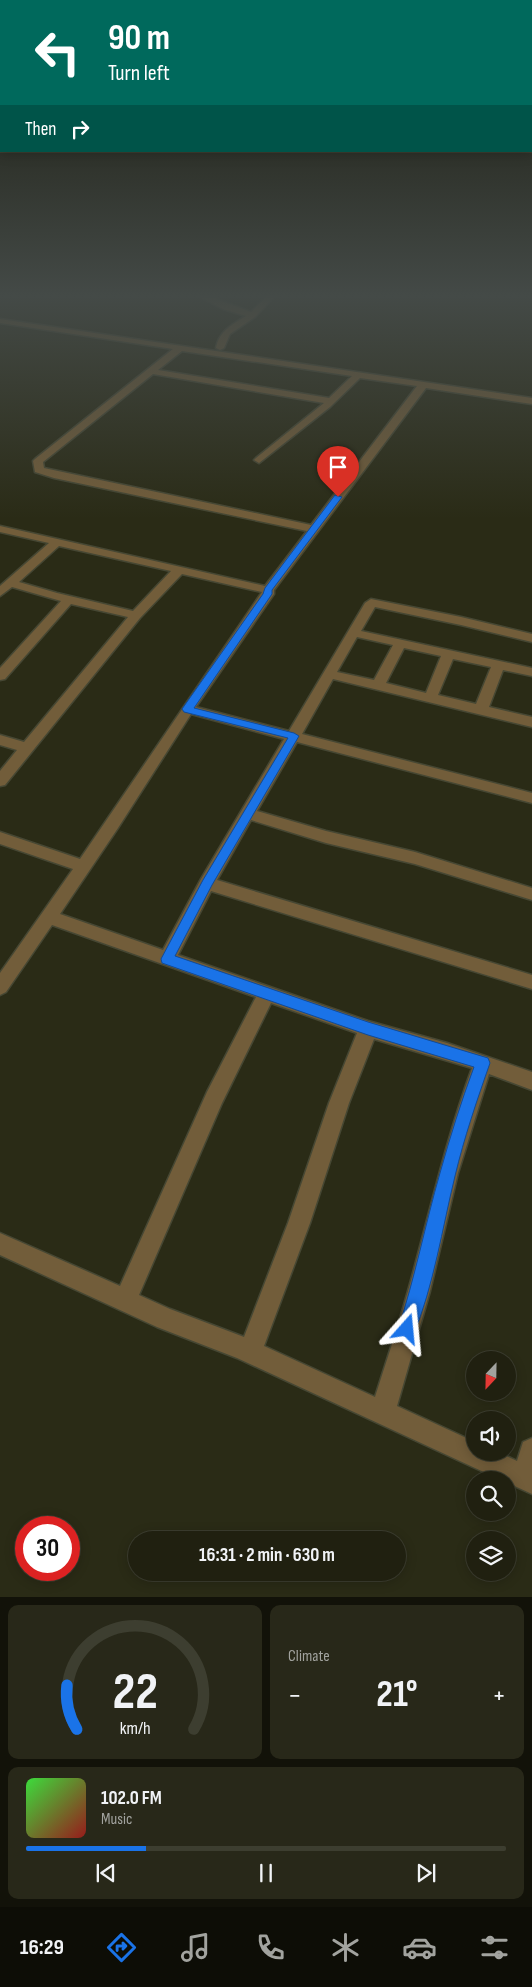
<!DOCTYPE html>
<meta charset="utf-8">
<style>
:root{--surface:#202010;--page:#282819;--text:#f1f3f6;--muted:#a2a39f;--line:#3d3e30;--accent:#1a73e8}
body{margin:0;font-family:"Sofia Sans Condensed",sans-serif;background:var(--page);color:var(--text);height:100vh;display:flex;flex-direction:column;font-size:19px;white-space:nowrap}
*{box-sizing:border-box;margin:0}
p{font-size:16px;color:var(--muted)}
.icon{flex:none;width:28px;height:28px;fill:none;stroke:currentColor;stroke-width:2;stroke-linecap:round;stroke-linejoin:round}
.map{position:relative;height:1597px;overflow:hidden}
.sheet{display:flex;flex-direction:column;gap:8px;padding:8px;background:#121209;flex:1}
.sheet>*{flex:none}
.banner{position:absolute;left:0px;top:0px;width:532px;height:152px;box-shadow:0 2px 12px #0003,0 0 0 1px var(--line);background:#00695c;color:#fff;overflow:hidden}
.needle{width:32px;rotate:202deg}
.fabs{position:absolute;left:466px;top:1351px;display:grid;gap:10px}
.fabs a{display:grid;place-items:center;width:50px;height:50px;border-radius:50%;background:var(--surface);box-shadow:0 2px 12px #0003,0 0 0 1px var(--line);font-size:25px}
.speed{position:absolute;left:15px;top:1516px;display:flex;gap:10px;font-size:25px;font-weight:700;text-align:center}
.speed>*{display:grid;place-content:center;width:65px;height:65px;border-radius:50%;background:var(--surface);box-shadow:0 2px 12px #0003,0 0 0 1px var(--line);line-height:1}
.speed .limit{border:8px solid #d22;background:#fff;color:#111}
.pin{position:absolute;display:grid;place-items:center;width:42px;height:42px;color:#fff;margin:-51px -21px;border-radius:50% 50% 50% 0;rotate:-45deg;box-shadow:0 0 5px #0007}
.pin .icon{rotate:45deg}
.me{position:absolute;width:55px;margin:-28px;rotate:18deg;stroke-linejoin:round;filter:drop-shadow(0 0 4px #0008)}
.turn{display:flex;align-items:center;gap:18px;height:105px;padding:0 25px;font-size:22px}
.turn .icon{width:65px;height:65px;stroke-width:2.5}
.turn b{display:block;font-size:35px;line-height:42px}
.then{display:flex;align-items:center;height:48px;padding:0 25px;background:#0003;gap:10px;font-size:19px}
.big{font-size:38px;font-weight:700;line-height:1.1}
.sheet .tile{flex:1;display:flex;flex-direction:column;justify-content:center;gap:8px;min-width:0;padding:0 18px;border-radius:10px;background:var(--page)}
.sheet .dial{align-items:center;gap:0}
.dial svg{height:130px;overflow:visible;fill:none;stroke:var(--line);stroke-width:7;stroke-linecap:round;text-anchor:middle}
.dial text{fill:var(--text);stroke:none}
.song{display:flex;align-items:center;gap:15px}
.cover{width:60px;height:60px;border-radius:8px;background:linear-gradient(135deg,hsl(120 70% 55%),hsl(0 70% 35%))}
.played{height:5px;border-radius:2px;background:linear-gradient(90deg,var(--accent) 25%,var(--line) 25%)}
.keys{display:flex;justify-content:space-around;direction:ltr}
.heat{display:flex;justify-content:space-between;align-items:center;font-size:28px;direction:ltr}
.sheet .tiles{flex:1;display:grid;gap:8px;grid-template-columns:1fr 1fr}
.tile:last-child{grid-column:span 2}
.trip{position:absolute;left:128px;top:1531px;width:278px;height:50px;border-radius:25px;background:var(--surface);box-shadow:0 2px 12px #0003,0 0 0 1px var(--line);font-weight:700;line-height:50px;text-align:center}
.dock{display:flex;height:80px;justify-content:space-around;align-items:center;background:#0d0d06;color:var(--muted)}
.dock .icon{width:35px;height:35px}
.dock .on{color:var(--accent)}
.dock b{font-size:22px;color:var(--text)}
.map>svg:first-child{display:block}
.lines{fill:none;stroke-linecap:round;stroke-linejoin:round}
.minor-casing{stroke:#464733;stroke-width:3}
.minor{fill:#725d3a;fill-rule:evenodd}
.route{fill:#1a73e8;stroke:#114b97}
</style>
<div class="map">
<svg width="532" height="1597" viewBox="0 0 532 1597">
<rect width="100%" height="100%" fill="#2a2b16"/>
<g class="lines">
<g class="minor-casing">
<g id="minor">
<path d="M196,295h10l45,17 17,-17h8l-21,22 -25,17 -6,14 -4,2 -4,-2c3,-17 17,-24 30,-32l-23,-7z"/>
<path d="M0,319l532,79v6l-106,-16 -152,202v4l-78,113 93,24 76,-128 6,-4 90,18 71,17v8l-71,-17 -86,-18 -14,24 171,37v8l-29,-6 -14,37 43,10v10l-199,-48 -31,55 230,59v10l-235,-61 -40,69 69,20 89,21 117,36v12l-117,-36 -89,-21 -75,-23 -34,60 315,95v14l-321,-98 -33,64 190,66 79,22 85,29v18l-43,-16 -31,99 -28,118 -33,115 78,36v10h23l19,9 6,-19 9,-4v56l-24,-11v-3h-7l-264,-122 -80,-31 -157,-72v-22l120,53 87,-194 49,-95 -204,-72 -46,67 -6,3v-22l73,-104 -73,-25v-12l80,27 182,-267 -80,-18 -42,44 -135,167 -5,1v-15l17,-21 -17,-5v-10l24,7 104,-125 -57,-13 -66,75 -5,1v-12l61,-67 -49,-14 -12,9v-10l49,-43 -49,-11v-6l265,60 42,-55 -253,-53 -19,-6 -2,-11 2,-2 138,-110 -173,-26zM182,351l170,25 -23,22 -171,-28zM153,374l171,29 -68,55 -2,2 5,3 71,-56 30,-29 57,8 -106,139 -267,-57 -1,-6zM59,546l112,25 -38,40 -76,-18 -38,-11zM357,637l36,8 -19,35 -37,-8zM404,648l37,8 -15,37 -40,-10zM453,659l38,8 -15,37 -38,-9zM191,714l93,25 -83,140 -38,71 -103,-36 58,-86zM271,1003l86,30 -28,70 -41,120 -44,114 -74,-28 -31,-14 83,-192zM374,1039l98,29c-27,74 -43,148 -64,223 -10,36 -22,71 -33,106l-111,-51 46,-123 39,-120z"/>
</g>
</g>
<use href="#minor" class="minor"/>
</g>
<linearGradient id="sky" x2="0" y2="1"><stop stop-color="#17180c"/><stop offset="0.57" stop-color="#444a47"/><stop offset="1" stop-color="#444a47" stop-opacity="0"/></linearGradient>
<rect width="532" height="519" fill="url(#sky)"/>
<path class="route" d="M335,495l7,2 -70,93v4l-78,114 100,25 5,3 -87,149 -37,71 193,66 120,36 2,5c-13,37 -26,75 -35,113 -13,53 -21,109 -42,160l-6,2 -6,-2 -3,-7c17,-51 27,-104 42,-156 10,-36 21,-71 34,-106l-106,-32 -206,-72 -1,-4 42,-79 85,-142 -104,-26 -2,-3 81,-115 2,-6z"/>
</svg>
<div class="fabs">
<a><svg class="needle" viewBox="-14 -14 28 28"><path d="M0-13l5 13h-10z" fill="#e53935"/><path d="M0 13l5-13h-10z" fill="#a2a39f"/></svg></a>
<a><svg class="icon" aria-label="sound" viewBox="0 0 24 24"><path d="M4 9h4l5-4v14l-5-4H4zM17 9q2 3 0 6"/></svg></a>
<a><svg class="icon" aria-label="search" viewBox="0 0 24 24"><circle cx="10" cy="10" r="6"/><path d="M15 15l6 6"/></svg></a>
<a><svg class="icon" aria-label="layers" viewBox="0 0 24 24"><path d="M12 4l9 5-9 5-9-5zM3 14l9 5 9-5"/></svg></a>
</div>
<div class="speed"><div class="limit">30</div></div>
<div class="pin" style="left:338px;top:497px;background:#d93025"><svg class="icon" aria-label="arrive" viewBox="0 0 24 24"><path d="M6 21V4h12l-3 4 3 4H6"/></svg></div>
<svg class="me" style="left:407px;top:1329px" viewBox="-20 -20 40 40"><path d="M0-17L14 15 0 8-14 15z" fill="#1a73e8" stroke="#fff" stroke-width="4"/></svg>
<div class="trip">16:31 · 2 min · 630 m</div>
<div class="banner">
<div class="turn"><svg class="icon" aria-label="left" viewBox="0 0 24 24"><path d="M17 20v-9H6M10 6l-5 5 5 5"/></svg><div><b>90 m</b>Turn left</div></div>
<div class="then">Then<svg class="icon" aria-label="right" viewBox="0 0 24 24"><path d="M7 20v-9h11M14 6l5 5-5 5"/></svg></div>
</div>
</div>
<section class="sheet">
<div class="tiles">
<div class="tile dial"><svg viewBox="0 0 100 80">
<path d="M14 69A42 42 0 1 1 86 69"/>
<path d="M14 69A42 42 0 0 1 8 42" stroke="#1a73e8"/>
<text x="50" y="56" font-size="32" font-weight="700">22</text>
<text x="50" y="72" font-size="11">km/h</text>
</svg></div>
<div class="tile"><p>Climate</p>
<div class="heat"><a>−</a><b class="big">21°</b><a>+</a></div>
</div>
<div class="tile">
<div class="song"><i class="cover"></i><div><b>102.0 FM</b><p>Music</p></div></div>
<div class="played"></div>
<div class="keys"><svg class="icon" aria-label="previous" viewBox="0 0 24 24"><path d="M18 5L8 12l10 7zM5 5v14"/></svg><svg class="icon" aria-label="pause" viewBox="0 0 24 24"><path d="M8 5v14M16 5v14"/></svg><svg class="icon" aria-label="next" viewBox="0 0 24 24"><path d="M6 5l10 7-10 7zM19 5v14"/></svg></div>
</div>
</div>
</section>
<nav class="dock">
<b>16:29</b>
<svg class="icon on" aria-label="directions" viewBox="0 0 24 24"><path d="M12 3l9 9-9 9-9-9zM9 14v-3h6M13 9l2 2-2 2"/></svg>
<svg class="icon" aria-label="music" viewBox="0 0 24 24"><path d="M9 18V5l10-2v13"/><circle cx="6" cy="18" r="3"/><circle cx="16" cy="16" r="3"/></svg>
<svg class="icon" aria-label="phone" viewBox="0 0 24 24"><path d="M5 4h4l2 5-3 2q2 4 5 5l2-3 5 2v4C11 20 4 13 5 4z"/></svg>
<svg class="icon" aria-label="climate" viewBox="0 0 24 24"><path d="M12 3v18M4 7l16 10M4 17L20 7"/></svg>
<svg class="icon" aria-label="car" viewBox="0 0 24 24"><path d="M5 17H2v-5l4-1 3-4h7l3 4 3 1v5h-3M9 17h6M6 11h13"/><circle cx="7" cy="17" r="2"/><circle cx="17" cy="17" r="2"/></svg>
<svg class="icon" aria-label="filters" viewBox="0 0 24 24"><path d="M4 7h16M4 17h16"/><circle cx="9" cy="7" r="2"/><circle cx="15" cy="17" r="2"/></svg>
</nav>
